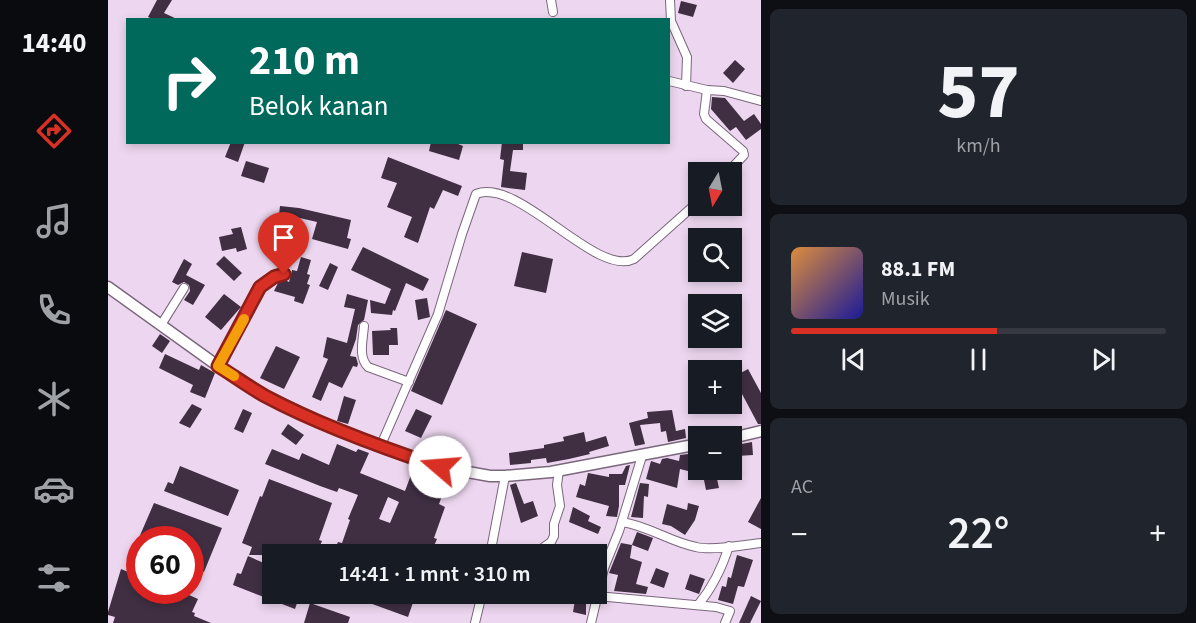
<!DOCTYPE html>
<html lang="id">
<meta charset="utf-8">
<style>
:root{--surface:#171b24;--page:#20242c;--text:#f1f3f6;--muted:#9ea1a6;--line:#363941;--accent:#d93025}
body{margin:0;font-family:"Source Sans 3",sans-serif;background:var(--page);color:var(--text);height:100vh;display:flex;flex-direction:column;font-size:22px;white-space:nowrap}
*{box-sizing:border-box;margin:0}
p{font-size:20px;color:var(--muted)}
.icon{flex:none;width:33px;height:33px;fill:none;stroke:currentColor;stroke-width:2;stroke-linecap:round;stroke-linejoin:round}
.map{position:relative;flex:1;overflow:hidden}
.panel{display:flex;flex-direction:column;gap:9px;padding:9px;background:#0d0f14;width:435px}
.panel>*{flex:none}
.banner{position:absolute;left:18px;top:18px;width:544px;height:126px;border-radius:0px;box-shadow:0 3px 9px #0003;background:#00695c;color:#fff;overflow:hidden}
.needle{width:39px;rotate:190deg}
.buttons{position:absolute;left:580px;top:162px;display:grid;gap:12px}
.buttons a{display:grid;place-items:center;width:54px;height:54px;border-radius:0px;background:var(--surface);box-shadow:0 3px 9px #0003;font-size:30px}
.speed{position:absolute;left:18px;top:526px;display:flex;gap:12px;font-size:30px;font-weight:700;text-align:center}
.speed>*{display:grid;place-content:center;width:78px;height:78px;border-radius:50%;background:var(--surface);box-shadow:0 3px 9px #0003;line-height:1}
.speed .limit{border:9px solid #d22;background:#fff;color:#111}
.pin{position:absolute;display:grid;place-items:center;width:51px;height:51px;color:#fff;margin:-62px -26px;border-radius:50% 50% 50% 0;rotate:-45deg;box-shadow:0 0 6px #0007}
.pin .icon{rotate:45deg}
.me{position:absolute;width:66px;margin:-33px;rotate:288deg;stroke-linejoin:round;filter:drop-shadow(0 0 4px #0008)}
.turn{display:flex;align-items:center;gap:21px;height:126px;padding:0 24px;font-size:27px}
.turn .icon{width:78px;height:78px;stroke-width:2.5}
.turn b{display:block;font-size:42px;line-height:51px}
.big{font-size:45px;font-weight:600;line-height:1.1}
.panel .card{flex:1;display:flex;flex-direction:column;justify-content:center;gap:9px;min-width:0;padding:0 21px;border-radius:9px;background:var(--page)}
.panel .dial{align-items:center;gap:0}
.dial b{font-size:78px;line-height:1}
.song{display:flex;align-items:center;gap:18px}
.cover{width:72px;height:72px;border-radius:9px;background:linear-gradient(135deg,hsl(30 70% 55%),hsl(240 70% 35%))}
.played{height:6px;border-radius:3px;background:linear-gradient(90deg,var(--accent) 55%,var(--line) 55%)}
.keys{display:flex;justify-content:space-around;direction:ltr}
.heat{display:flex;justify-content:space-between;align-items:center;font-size:33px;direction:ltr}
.trip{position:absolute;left:154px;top:544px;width:345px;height:60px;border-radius:0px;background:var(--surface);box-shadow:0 3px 9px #0003;font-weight:600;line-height:60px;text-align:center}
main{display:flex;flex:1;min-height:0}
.dock{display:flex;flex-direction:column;width:108px;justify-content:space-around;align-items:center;background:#090b0e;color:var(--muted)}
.dock .icon{width:42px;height:42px}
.dock .active{color:var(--accent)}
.dock b{font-size:27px;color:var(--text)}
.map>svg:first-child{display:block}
.building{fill:#402f43;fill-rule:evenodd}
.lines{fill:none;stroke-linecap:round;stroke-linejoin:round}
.minor-casing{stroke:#7a677c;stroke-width:10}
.major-casing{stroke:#7a677c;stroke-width:13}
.minor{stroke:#fff;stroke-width:8}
.major{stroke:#fff;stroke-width:10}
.route-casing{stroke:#8d1f18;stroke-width:15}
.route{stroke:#d93025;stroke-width:10}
.slow{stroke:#f59e0b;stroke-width:10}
</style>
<main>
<nav class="dock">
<b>14:40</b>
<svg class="icon active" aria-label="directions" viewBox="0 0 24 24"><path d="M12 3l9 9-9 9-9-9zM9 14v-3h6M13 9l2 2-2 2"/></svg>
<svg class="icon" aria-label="music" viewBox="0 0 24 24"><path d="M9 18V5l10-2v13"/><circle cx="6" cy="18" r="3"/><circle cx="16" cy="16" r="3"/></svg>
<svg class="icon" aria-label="phone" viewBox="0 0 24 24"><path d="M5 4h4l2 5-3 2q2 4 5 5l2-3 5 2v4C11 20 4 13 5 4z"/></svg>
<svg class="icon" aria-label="climate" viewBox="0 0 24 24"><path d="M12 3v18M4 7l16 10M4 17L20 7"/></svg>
<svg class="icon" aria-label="car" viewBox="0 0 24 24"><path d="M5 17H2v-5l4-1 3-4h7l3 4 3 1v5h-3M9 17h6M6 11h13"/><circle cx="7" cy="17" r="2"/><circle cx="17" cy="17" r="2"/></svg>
<svg class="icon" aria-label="filters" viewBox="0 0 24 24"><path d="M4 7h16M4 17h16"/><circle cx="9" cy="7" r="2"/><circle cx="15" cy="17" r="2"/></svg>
</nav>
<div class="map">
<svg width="653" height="623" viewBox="0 0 653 623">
<rect width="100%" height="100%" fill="#edd7f0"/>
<g class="building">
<path d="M49,0h15l-8,13 15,7h-24l-7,-3z"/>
<path d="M573,1l16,4 -4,12 -15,-4z"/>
<path d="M627,60l10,9 -12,14 -10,-10z"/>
<path d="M604,97l13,1 19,23 10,-7 7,10v5l-15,11 -10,-13 -6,4 -19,-22z"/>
<path d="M123,142h14l-7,20 -13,-5z"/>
<path d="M323,142h22l10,4 -4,14 -30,-9z"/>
<path d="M394,142h21v8h-10l-3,21 17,2 -2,17 -24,-3 3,-27 -4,-1z"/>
<path d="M280,157l74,29 -4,10 -15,-6 -9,19 -4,-2 -12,36 -14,-6 8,-20 -25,-10 10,-24 -16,-5z"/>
<path d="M138,161l23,7 -5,15 -23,-7z"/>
<path d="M172,206l19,2 52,12 -4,18 4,1 -3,10 -36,-10 5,-17 -26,-6 -4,26 -11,-1z"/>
<path d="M133,227l6,22 -10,3 -1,-4 -14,3 -3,-14 14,-3 -2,-5z"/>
<path d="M255,247l66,32 -6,12 -17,-8 -11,28 -2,-1 -1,5 -21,-2 -1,-13 15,4 6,-15 -40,-19z"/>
<path d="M414,252l31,7 -7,34 -32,-7z"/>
<path d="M116,256l18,17 -8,8 -18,-17z"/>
<path d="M193,257l10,3 -4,14 3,1 -3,9 3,1 -7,19 -9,-3 1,-4 -21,-6 4,-8 7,-3 4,2 3,-12 5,1z"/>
<path d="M76,259l8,5 -6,11 19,10 -12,20 -9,-5 6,-9 -1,-6 -5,-3 -6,3 -6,-3z"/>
<path d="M222,263l8,4 -10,23 -9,-4z"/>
<path d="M116,294l17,13 -20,23 -16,-13z"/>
<path d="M239,294l21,6 -4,20 -6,5 -2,14 -6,17 6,1 2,7 -1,3 -4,-1 -11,22 -13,-6 -8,19 -9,-4 16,-38 -5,-2 4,-20 20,6 8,-34 -11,-2z"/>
<path d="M319,298l3,19 -12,3 -3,-20z"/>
<path d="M338,310l31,14 -35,81 -31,-14z"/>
<path d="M282,328h7l1,17h-9v10h-16l-1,-24 19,-1z"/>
<path d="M52,334l10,7 -8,12 -10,-7z"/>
<path d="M168,346l24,11 -16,32 -24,-11z"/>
<path d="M57,354l34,16 2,-5 14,8 -10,25 -15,-6 3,-7 -34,-17z"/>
<path d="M640,369l13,24v31h-3l-25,-47z"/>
<path d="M236,396l12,4 -8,24 -11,-3z"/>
<path d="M84,404l10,5 -12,19 -11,-5z"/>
<path d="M135,409l9,4 -9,20 -9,-4z"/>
<path d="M308,409l16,7 -11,22 -16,-7z"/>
<path d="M564,410l4,21 9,-2 1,9 -18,4 -2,-11 -5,1 -1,-9 -20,2 5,19 -10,2 -6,-23 19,-5 -1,-6z"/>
<path d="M180,424l16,11 -8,10 -15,-11z"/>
<path d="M476,432l2,10 20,-6 3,10 -20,6 1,2 -21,5 -22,4 -1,-5 -15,2v3l-21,2 -1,-12 35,-5v-3l20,-4 -1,-4z"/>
<path d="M644,442l1,13 -16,1 -1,-11z"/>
<path d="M229,444l19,8 2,-3 11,4 -9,20 45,18 6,-16 34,13 -6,16 6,3 -11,31 3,1 -7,16h-98l6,-13 4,1 8,-23 -2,-1 10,-24 -19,-7 -2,4 -17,-6 -55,-22 7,-15 27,11 3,-7 27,12zM280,497l11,5 -9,21 -11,-4z"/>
<path d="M580,454l8,2 -4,16 -12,-3 -3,19 -31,-9 5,-18 9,3 2,-5 5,-1 12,3 1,-6z"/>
<path d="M522,465l-5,20h-6v21l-2,11 -11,-1 3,-10 -33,-9 4,-13 5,2 3,-13 21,4v-3h13l4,-8z"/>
<path d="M72,466l59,24 -11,26 -64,-25 4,-9 5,2z"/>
<path d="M594,470h13l4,18 -13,2z"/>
<path d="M161,479l63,24 -13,37 3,1 -6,14h-67l3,-8 -10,-4 18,-47 2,1z"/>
<path d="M408,483l8,21 9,-3 5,15 -17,7 -11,-38z"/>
<path d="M532,483l9,1 -1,13 -4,-1 -1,22 -12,-1z"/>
<path d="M653,498v31l-13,-7z"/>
<path d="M46,503l68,25 -18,44 -14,-5v-27h-52z"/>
<path d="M580,503l11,3 -4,14 -10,15 -14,-9 -9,-2 5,-20 20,6z"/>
<path d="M465,507l17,9 -2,5 13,6 -3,7 -29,-12z"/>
<path d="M529,532l16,6 -5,13 -16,-6z"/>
<path d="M513,543l11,2 -2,13 12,4 -6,22 12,3 -2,7 -32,-3 4,-16 -9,-2z"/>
<path d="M629,555l16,5 -9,27 -6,-1 -5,18 -15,-4 4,-14 4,1 2,-10 3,1z"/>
<path d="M140,556l25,11v27h18l8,3 -4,12 -62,-24 4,-12 4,1z"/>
<path d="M548,568l13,5 -5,15 -14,-5z"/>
<path d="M13,569l19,8v14h40l18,8 -6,13 3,1 -1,3 17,7h-98l2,-6 -7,-2v-3z"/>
<path d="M582,574l15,5 -6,15 -14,-5z"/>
<path d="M259,594h49l-8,23 -44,-16z"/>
<path d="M468,594h10v21l-13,-3z"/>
<path d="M643,596l10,5 -11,22h-11z"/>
<path d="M202,603l40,14 -2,6h-44z"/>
</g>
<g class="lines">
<g class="minor-casing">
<g id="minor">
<path d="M443,0l2,12"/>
<path d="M562,0l1,21 16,36 -1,29"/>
<path d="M561,81l38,9 17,1 37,10"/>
<path d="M599,90l-3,24 2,5 37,32 1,4 -16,17"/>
<path d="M53,325l23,-37"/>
<path d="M256,326c-1,14 -6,31 4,41l41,15"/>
<path d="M110,366l42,-79 15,-10 9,-3"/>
<path d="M273,445l57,-131 24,-80 14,-40c43,-17 120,84 158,65l65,-58"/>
<path d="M514,522c27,4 48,20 74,25 16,4 48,-2 65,-4"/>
<path d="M382,555l15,-79"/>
<path d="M428,555l5,-6 10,-7 3,-6v-12l6,-18 -3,-21 2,-15"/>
<path d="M489,596l119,11 14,4 -5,12"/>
<path d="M590,605c15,-18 24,-37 31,-59"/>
<path d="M367,623l7,-29"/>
<path d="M483,623l13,-55 15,-37 23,-75"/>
</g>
</g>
<g class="major-casing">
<g id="major">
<path d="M0,287l110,79 48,30 54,26 81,32 39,13 50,9h15l46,-4 148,-28"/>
<path d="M624,438l29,-7"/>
</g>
</g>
<use href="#minor" class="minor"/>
<use href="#major" class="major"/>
</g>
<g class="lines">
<g class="route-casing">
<path id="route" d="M176,274l-10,3 -14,10 -42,79c16,10 31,21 47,30 52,28 118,52 175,71"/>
</g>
<use href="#route" class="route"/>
<path class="slow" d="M126,376l-16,-10 26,-47"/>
</g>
</svg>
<div class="buttons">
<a><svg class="needle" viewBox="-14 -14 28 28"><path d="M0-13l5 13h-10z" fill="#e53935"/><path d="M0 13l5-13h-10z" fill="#9ea1a6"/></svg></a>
<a><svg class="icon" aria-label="search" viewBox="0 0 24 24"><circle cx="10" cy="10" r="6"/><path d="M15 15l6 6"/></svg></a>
<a><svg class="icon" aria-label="layers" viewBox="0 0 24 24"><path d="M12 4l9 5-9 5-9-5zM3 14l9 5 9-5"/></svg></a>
<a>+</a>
<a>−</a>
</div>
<div class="speed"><div class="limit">60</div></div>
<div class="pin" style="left:176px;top:274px;background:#d93025"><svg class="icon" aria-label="arrive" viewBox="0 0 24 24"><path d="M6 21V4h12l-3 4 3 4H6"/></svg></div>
<svg class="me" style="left:332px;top:467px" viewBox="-20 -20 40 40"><circle r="19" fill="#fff"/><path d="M0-13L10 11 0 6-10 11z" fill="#d93025"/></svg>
<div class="trip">14:41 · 1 mnt · 310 m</div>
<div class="banner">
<div class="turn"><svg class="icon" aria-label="right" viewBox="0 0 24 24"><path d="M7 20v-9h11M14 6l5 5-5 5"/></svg><div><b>210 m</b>Belok kanan</div></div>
</div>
</div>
<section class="panel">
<div class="card dial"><b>57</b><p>km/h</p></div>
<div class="card">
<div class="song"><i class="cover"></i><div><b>88.1 FM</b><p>Musik</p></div></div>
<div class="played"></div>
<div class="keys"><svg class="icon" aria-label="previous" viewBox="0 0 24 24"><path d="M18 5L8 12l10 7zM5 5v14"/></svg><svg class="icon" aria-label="pause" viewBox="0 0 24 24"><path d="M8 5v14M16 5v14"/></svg><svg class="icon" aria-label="next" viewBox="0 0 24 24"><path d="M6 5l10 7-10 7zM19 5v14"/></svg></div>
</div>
<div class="card"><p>AC</p>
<div class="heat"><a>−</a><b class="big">22°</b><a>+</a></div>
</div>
</section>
</main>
